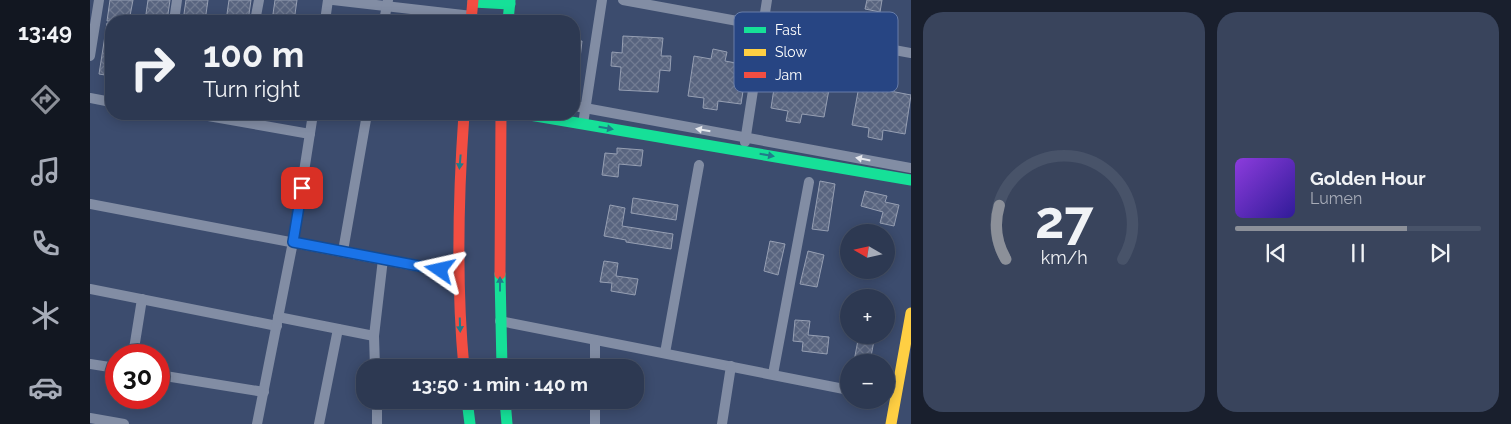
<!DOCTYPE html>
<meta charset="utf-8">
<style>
:root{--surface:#2d3952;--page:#39445c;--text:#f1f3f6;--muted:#a7acb8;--line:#485369;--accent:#8c9099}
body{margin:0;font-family:Raleway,sans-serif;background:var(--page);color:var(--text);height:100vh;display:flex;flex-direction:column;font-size:19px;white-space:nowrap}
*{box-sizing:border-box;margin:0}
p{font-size:16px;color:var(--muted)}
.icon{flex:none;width:28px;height:28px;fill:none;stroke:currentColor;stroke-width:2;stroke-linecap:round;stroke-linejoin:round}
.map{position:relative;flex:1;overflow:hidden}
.details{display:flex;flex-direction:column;gap:12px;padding:12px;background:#191f2d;width:600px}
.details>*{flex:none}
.guide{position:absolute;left:15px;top:15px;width:475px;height:105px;border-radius:20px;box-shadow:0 2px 12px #0003,0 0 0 1px var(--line);background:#2d3952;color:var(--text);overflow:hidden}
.needle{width:32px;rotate:279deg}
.fabs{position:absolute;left:750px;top:224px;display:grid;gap:10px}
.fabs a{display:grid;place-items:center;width:55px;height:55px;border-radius:50%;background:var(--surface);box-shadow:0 2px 12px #0003,0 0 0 1px var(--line);font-size:25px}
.speed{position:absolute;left:15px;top:344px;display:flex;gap:10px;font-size:25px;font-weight:700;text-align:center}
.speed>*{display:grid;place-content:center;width:65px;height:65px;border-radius:50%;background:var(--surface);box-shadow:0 2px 12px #0003,0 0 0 1px var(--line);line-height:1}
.speed .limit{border:8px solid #d22;background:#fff;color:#111}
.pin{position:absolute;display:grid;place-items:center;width:42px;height:42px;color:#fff;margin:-21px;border-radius:10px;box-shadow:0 2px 8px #0006}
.me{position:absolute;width:55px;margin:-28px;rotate:281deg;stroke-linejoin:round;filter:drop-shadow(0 0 4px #0008)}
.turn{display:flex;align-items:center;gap:18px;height:105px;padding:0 15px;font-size:22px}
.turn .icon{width:65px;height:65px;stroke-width:2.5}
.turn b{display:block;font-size:35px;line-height:42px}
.details .card{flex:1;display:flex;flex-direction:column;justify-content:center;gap:8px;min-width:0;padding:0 18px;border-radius:20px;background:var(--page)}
.details .dial{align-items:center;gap:0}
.dial svg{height:130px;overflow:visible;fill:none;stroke:var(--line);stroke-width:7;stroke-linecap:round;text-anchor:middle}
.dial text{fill:var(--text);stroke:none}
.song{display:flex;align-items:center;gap:15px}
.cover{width:60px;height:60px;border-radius:8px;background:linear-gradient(135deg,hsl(270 70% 55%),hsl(250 70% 35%))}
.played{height:5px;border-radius:2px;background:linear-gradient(90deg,var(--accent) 70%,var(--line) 70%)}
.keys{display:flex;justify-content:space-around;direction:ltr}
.details .tiles{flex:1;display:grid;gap:12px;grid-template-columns:repeat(2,1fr)}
.trip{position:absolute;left:266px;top:359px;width:288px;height:50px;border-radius:20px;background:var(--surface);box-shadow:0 2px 12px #0003,0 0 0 1px var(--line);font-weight:700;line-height:50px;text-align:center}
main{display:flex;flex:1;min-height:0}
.tab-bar{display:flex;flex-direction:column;width:90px;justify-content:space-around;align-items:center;background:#121721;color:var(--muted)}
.tab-bar .icon{width:35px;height:35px}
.tab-bar .current{color:var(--accent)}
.tab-bar b{font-size:22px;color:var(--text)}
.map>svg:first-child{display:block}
.building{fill:url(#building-cross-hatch);stroke:#969fb3}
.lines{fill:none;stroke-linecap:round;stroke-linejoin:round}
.street{stroke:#828da4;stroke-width:10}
.fast{stroke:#16e098;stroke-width:11}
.slow{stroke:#ffcf43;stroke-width:11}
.jam{stroke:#f24e42;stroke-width:11}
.oneway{fill:#217b8a}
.oneway2{fill:#e6e8ed}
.route-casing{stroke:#114b97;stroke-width:12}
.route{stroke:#1a73e8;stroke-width:9}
.key{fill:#274583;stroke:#687da8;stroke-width:1}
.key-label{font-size:14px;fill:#fff}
</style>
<main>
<nav class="tab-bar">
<b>13:49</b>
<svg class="icon current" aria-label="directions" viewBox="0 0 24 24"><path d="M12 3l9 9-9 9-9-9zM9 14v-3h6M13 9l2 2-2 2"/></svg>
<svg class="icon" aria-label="music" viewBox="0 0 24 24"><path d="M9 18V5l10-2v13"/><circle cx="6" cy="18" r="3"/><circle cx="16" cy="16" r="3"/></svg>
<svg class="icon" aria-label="phone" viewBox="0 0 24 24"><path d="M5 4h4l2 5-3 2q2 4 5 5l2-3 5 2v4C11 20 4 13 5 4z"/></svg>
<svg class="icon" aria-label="climate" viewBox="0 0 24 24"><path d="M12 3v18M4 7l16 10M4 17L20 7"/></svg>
<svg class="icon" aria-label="car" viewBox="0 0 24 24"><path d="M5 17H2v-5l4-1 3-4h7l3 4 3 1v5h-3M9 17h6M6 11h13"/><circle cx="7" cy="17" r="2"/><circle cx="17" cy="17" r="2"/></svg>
</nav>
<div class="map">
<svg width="821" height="424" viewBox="0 0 821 424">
<defs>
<pattern id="building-cross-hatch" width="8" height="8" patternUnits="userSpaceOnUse" patternTransform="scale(1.25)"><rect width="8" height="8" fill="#58647f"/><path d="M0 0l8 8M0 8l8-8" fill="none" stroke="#717b92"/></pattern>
</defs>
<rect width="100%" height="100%" fill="#3c4c6e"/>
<g class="building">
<path d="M20,0h23l-4,21h-22z"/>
<path d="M58,0h22l-3,21h-22z"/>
<path d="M96,0h22l-3,21h-22z"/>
<path d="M139,0h22l-3,21h-22z"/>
<path d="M185,0h22l-3,21h-22z"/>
<path d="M777,0h15l-2,12 -15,-3z"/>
<path d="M17,23h4v53l-12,-2z"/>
<path d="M533,36l40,2 -2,18h10l-1,15 -10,-1 -2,22 -39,-2 2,-23 -10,-1 1,-14 10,1z"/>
<path d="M484,41h8l-3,26h-5z"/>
<path d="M623,49l14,3 -2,9 22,4 -6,39 -23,-3 -1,9 -14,-2 1,-10 -16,-2 6,-40 17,3z"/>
<path d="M706,62l14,3 -2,9 23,4 -7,39 -22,-3 -2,9 -14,-2 2,-10 -17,-3 6,-39 17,3z"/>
<path d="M787,79l14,3 -1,9 21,4 -6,39 -22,-4 -1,10 -14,-3 1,-9 -17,-3 7,-39 17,3z"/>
<path d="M527,148l26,2 -2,16 -22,-2 -1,13 -16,-2 3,-22 12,1z"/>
<path d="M730,181l15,3 -7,47 -16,-2z"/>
<path d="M775,191l22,5 -2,6 14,3 -5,21 -14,-3 3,-11 -22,-6z"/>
<path d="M543,198l45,7 -2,15 -45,-7z"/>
<path d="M520,205l15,3 -3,18 51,8 -2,15 -45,-7v-2l-22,-4z"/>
<path d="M680,241l15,3 -7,31 -14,-4z"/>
<path d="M718,251l16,4 -7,32 -17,-3z"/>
<path d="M514,261l14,2 -2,13 22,3 -3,16 -24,-4 1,-8 -12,-1z"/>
<path d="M705,320l15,1 -2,14 21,2 -2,17 -25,-3 1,-9 -10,-1z"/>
<path d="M769,335h16l-5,27 -16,-1z"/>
</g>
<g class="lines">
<g class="street">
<path d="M243,0l139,16"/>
<path d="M533,0l288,53"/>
<path d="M84,21l3,-21"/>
<path d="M165,21l4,-21"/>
<path d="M235,21l3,-21"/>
<path d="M294,21l4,-21"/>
<path d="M0,56l9,-56"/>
<path d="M0,98l21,4"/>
<path d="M484,106l337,62"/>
<path d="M107,114l113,20"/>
<path d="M493,124l19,-124"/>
<path d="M655,142l22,-142"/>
<path d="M0,204l368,70"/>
<path d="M253,251l24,-137"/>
<path d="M0,289l187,37"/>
<path d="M188,317l96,19"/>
<path d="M410,321l349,69"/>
<path d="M575,353l34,-188"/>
<path d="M43,355l9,-56"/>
<path d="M0,364l26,4"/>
<path d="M285,368l-1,-32 9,-77"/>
<path d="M505,368v-28"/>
<path d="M683,374l36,-192"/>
<path d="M69,375l105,17"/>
<path d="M287,400v24"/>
<path d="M0,418l34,6"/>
<path d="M167,424l36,-182 20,-128"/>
<path d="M229,424l19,-95"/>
<path d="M505,424v-24"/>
<path d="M632,424l9,-58"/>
</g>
<g class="fast">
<path d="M383,2l37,2"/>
<path d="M418,21l2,-21"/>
<path d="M434,114l387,66"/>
<path d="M410,274l2,94"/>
<path d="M377,400l3,24"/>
<path d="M415,400l2,24"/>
</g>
<path class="slow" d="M801,424l20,-111"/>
<g class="jam">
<path d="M381,21l2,-21"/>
<path d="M374,114c-6,85 -8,169 0,254"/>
<path d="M410,274l1,-160"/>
</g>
</g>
<defs><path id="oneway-solid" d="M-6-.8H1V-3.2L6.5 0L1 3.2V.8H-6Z" transform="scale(1.25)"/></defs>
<g class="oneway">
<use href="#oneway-solid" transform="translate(516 128) rotate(10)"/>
<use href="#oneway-solid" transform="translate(677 155) rotate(10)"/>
<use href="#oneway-solid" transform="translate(370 162) rotate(95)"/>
<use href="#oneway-solid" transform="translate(410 284) rotate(-90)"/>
<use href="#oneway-solid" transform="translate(370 325) rotate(88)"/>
</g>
<g class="oneway2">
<use href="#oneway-solid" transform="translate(613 130) rotate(-170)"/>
<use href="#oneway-solid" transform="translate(773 159) rotate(-169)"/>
</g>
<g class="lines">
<g class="route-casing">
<path id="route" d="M212,188l-9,54 147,28"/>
</g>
<use href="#route" class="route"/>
</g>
<rect x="644" y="12" width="164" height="80" rx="8" class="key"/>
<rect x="654" y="27" width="22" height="6" fill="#16e098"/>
<rect x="654" y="49" width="22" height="7" fill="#ffcf43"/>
<rect x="654" y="72" width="22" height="6" fill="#f24e42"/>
<g class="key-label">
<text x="685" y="35">Fast</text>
<text x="685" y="57">Slow</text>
<text x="685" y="80">Jam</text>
</g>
</svg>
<div class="fabs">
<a><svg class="needle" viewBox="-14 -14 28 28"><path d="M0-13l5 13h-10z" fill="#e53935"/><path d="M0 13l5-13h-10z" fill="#a7acb8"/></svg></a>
<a>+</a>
<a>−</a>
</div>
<div class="speed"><div class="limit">30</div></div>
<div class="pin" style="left:212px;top:188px;background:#d93025"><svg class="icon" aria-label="arrive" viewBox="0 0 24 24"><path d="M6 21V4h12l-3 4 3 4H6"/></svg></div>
<svg class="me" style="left:350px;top:270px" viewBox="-20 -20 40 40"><path d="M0-17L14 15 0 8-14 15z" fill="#1a73e8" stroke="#fff" stroke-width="4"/></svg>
<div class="trip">13:50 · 1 min · 140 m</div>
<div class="guide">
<div class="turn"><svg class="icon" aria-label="right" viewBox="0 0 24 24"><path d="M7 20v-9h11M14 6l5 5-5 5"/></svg><div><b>100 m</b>Turn right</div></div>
</div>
</div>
<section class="details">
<div class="tiles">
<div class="card dial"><svg viewBox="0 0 100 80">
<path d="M14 69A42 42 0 1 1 86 69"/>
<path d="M14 69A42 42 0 0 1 10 36" stroke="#8c9099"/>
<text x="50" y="56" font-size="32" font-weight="700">27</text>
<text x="50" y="72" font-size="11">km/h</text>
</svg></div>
<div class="card">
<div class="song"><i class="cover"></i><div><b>Golden Hour</b><p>Lumen</p></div></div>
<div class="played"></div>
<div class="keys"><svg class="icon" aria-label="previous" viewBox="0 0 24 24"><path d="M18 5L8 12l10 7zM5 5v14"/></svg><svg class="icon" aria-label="pause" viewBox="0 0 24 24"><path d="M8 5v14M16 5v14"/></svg><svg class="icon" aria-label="next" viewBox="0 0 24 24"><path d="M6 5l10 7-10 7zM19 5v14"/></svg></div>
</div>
</div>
</section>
</main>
